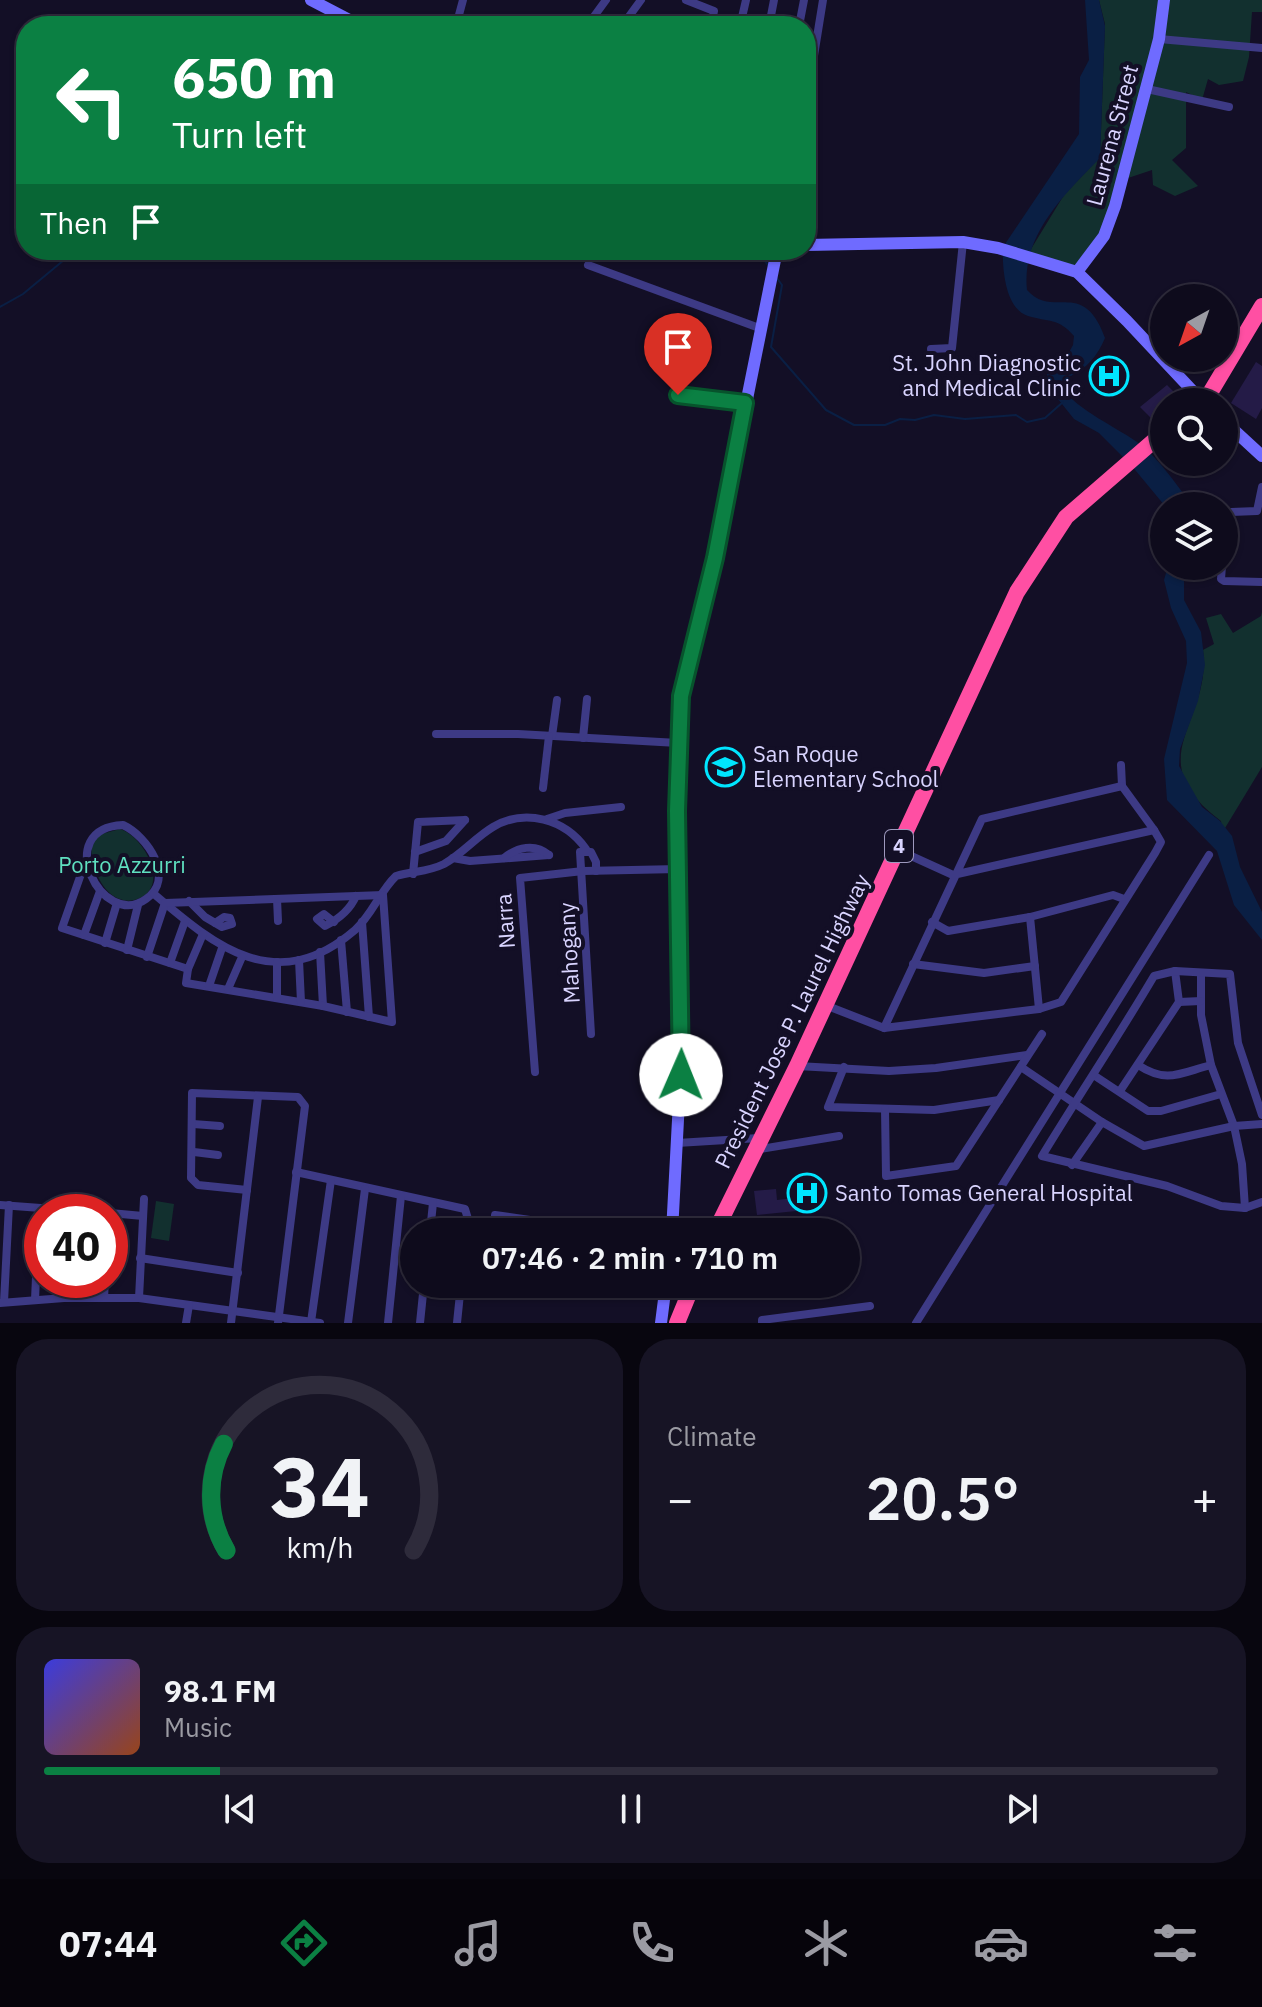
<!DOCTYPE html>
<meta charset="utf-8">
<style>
:root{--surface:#0e0b1c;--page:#171425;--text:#f1f3f6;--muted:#9b9ba3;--line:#2e2b3b;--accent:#0b8043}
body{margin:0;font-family:"IBM Plex Sans",sans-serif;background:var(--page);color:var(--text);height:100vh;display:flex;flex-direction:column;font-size:30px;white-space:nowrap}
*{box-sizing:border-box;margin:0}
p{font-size:26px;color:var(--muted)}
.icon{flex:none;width:44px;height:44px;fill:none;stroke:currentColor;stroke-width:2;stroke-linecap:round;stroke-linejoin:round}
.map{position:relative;height:1323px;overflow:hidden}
.side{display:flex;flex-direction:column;gap:16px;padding:16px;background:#08060f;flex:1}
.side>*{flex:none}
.hud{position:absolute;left:16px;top:16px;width:800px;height:244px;border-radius:32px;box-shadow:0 2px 6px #0004,0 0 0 2px var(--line);background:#0b8043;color:#fff;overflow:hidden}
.needle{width:52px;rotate:220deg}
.controls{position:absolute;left:1150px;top:284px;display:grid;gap:16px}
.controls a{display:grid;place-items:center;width:88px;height:88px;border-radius:50%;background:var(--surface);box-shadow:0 2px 6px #0004,0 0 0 2px var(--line);font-size:40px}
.speed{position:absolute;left:24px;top:1194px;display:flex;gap:16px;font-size:40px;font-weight:700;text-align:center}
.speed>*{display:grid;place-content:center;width:104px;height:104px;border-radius:50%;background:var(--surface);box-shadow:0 2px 6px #0004,0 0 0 2px var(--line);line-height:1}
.speed .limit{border:12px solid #d22;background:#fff;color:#111}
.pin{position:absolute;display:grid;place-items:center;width:68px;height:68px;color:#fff;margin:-82px -34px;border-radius:50% 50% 50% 0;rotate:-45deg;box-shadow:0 0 8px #0007}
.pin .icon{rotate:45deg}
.me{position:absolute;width:88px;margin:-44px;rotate:1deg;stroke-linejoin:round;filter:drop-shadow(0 0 6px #0008)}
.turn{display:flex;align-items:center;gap:28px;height:168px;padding:0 24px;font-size:36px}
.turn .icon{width:104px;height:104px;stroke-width:2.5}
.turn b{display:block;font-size:56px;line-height:68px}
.then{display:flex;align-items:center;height:76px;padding:0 24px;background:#0003;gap:16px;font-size:30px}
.big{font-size:60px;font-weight:600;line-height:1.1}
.side .card{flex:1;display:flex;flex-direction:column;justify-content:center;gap:12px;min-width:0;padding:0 28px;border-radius:32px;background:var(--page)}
.side .dial{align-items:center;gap:0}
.dial svg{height:208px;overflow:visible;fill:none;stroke:var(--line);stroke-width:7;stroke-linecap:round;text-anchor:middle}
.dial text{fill:var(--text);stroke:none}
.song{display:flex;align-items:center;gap:24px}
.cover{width:96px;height:96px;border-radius:12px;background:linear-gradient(135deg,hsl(240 70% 55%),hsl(20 70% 35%))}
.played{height:8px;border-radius:4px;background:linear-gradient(90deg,var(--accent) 15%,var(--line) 15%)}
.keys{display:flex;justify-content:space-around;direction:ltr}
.heat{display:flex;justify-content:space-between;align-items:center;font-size:44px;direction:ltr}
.side .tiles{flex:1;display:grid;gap:16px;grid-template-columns:1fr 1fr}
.card:last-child{grid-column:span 2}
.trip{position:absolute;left:400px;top:1218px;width:460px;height:80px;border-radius:40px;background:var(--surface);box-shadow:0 2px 6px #0004,0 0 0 2px var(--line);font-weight:600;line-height:80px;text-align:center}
.dock{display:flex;height:128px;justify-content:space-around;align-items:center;background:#06040b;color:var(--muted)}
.dock .icon{width:56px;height:56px}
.dock .selected{color:var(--accent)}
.dock b{font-size:36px;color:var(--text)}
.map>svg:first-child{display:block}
.green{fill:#12302f}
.water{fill:#0a1f44}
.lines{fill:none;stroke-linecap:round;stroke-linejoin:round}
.stream{stroke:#0a1f44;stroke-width:2}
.building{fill:#241b47}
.street{stroke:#3d3a85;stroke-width:8}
.secondary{stroke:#6f6bff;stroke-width:12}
.highway{stroke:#ff4fa3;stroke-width:16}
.route-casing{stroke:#07532c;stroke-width:20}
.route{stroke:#0b8043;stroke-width:14}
.labels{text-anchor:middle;stroke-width:8;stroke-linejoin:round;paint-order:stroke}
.shield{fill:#130f26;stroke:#9e99be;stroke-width:2}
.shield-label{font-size:20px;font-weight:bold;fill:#d9d4ff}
.street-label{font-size:22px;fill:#d9d4ff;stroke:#130f26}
.poi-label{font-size:22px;fill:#d9d4ff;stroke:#130f26;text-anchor:start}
.park-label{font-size:22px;fill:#5fe0c0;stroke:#130f26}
</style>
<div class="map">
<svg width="1262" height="1323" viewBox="0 0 1262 1323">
<rect width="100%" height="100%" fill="#130f26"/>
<g class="green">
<path d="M1099,0h163v12h-10l-3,45 -6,24 -24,4 -11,-6 -6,21 -16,-8v56l-14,12 26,26 -23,10 -22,-11 -1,-15 -30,10 -7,26 -38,66 -49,-18 36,-59 36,-38 5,-133z"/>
<path d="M1262,612v155l-40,66 -1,-12c-84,-63 -9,-97 -18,-171l11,-6 -8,-26 15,-4 12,19 28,-17z"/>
<path d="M120,829c23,7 50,55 20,69 -31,14 -52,-30 -48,-55l6,-8z"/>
<path d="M156,1201l18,3 -5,37 -18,-3z"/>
</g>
<g class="water">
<path d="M1085,0h14l6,26 -5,132c-35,36 -79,77 -73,132 26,30 56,-13 78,48 -8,19 -18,30 -36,39l-5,12c11,20 56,40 76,55 20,16 34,38 50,58l-1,4h-24l-34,-41 -32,-32 -25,-14 -28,-35 2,-18 7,-9 12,-1 6,-11 1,-9c-15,-18 -26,-14 -46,-20 -23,-7 -26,-48 -25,-69l76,-113 1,-57 9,-17z"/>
<path d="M1168,566h16v34l17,32 4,33 -7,36 -18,48 -1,17 23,41 18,14 12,15 8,31 22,45v28l-28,-35 -17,-54 -50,-51 -3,-41 23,-96 -1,-22 -15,-33 -7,-28z"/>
</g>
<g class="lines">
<g class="stream">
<path d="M756,250l12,15"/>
<path d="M776,277l6,8 -11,62 55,63 28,15h31l15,-6 15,1 19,-5 31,4 51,-4 11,7 18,-4 18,-16"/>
<path d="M0,307l23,-13 53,-44"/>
</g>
</g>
<g class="building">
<path d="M1256,362l6,4v42l-6,11 -25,-16z"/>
<path d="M1167,385l12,12 -5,5 -3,-3 -7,3v5l-12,12 -12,-12z"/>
<path d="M776,1189l1,11 17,-2 2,13 -39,4 -3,-24z"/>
</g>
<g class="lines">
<g class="street">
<path d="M686,0l28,11 -3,15"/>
<path d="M456,26l7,-26"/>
<path d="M587,26l19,-26"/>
<path d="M622,26l19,-26"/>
<path d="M740,26l6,-26"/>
<path d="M769,26l5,-26"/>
<path d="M799,26l5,-26"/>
<path d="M1159,39l103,9"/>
<path d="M1147,89l82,18"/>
<path d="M806,105l17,-105"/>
<path d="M588,265l174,64"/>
<path d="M931,349l21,-1 11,-106"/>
<path d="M678,395l67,8"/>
<path d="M1224,553l7,-41 26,-1 5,-24"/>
<path d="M1222,566l-1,13 3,2 38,1"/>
<path d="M436,734h82l160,9"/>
<path d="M552,736l5,-36"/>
<path d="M583,738l4,-39"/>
<path d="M1121,765l1,21"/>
<path d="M543,788l6,-52"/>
<path d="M547,819l18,-6 56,-6"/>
<path d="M123,825c24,11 53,53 23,74 -44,32 -95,-71 -23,-74z"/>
<path d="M415,852l31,-11 19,-21"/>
<path d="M453,858l17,3 79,-6"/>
<path d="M504,858c13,-11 31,-15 45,-3"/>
<path d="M88,869l-7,5 -19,54 126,41"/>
<path d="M413,874l5,-52 47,-2"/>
<path d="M154,894c62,53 123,103 201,36 17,-15 25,-39 41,-54 17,-5 32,-4 48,-12 18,-10 32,-27 49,-37 32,-19 72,-8 93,22"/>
<path d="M277,899l1,22"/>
<path d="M189,901l16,16 17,10 10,-3 -2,-6 -6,-1 -9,6"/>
<path d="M334,922l-10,-8 -7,5 8,7c14,-7 25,-16 31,-30"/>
<path d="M362,922l7,95"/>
<path d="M932,922l16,9 82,-14 83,-22 11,4"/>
<path d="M84,935l16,-44"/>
<path d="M341,940l6,72"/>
<path d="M105,943l12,-40"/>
<path d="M127,950l11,-45"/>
<path d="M320,952l3,54"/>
<path d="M147,957l18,-54 218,-8 9,127 -69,-16 -137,-23 2,-14 15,-35"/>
<path d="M299,960l2,42"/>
<path d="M170,963l15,-42"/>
<path d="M913,964l71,9 51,-7"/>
<path d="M1201,974v41l10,50 23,61 8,38 3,44"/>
<path d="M209,986l13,-38"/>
<path d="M228,989l14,-32"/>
<path d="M277,998v-36"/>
<path d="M1179,1002l22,-1"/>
<path d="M825,1005l59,23 155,-19 -9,-92"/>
<path d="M1039,1009l22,-7 94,-149 6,-11 -7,-12"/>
<path d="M884,1028l98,-209 140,-33 32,44 -201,45 -55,-25"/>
<path d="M591,1034l-11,-182h11l5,10v9"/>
<path d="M1138,1065c29,19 42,8 73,0"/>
<path d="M797,1066l92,5 47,-3 91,-13"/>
<path d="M844,1067l-16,40 106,3 65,-10"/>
<path d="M1021,1067l81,55 42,24 90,-20 28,-2"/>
<path d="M535,1072l-15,-194 63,-7 96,-2"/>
<path d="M1095,1076l53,35h13l60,-17"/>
<path d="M1120,1091l59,-89 -4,-31"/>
<path d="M885,1109l1,67 70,-10 86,-132"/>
<path d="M1262,1115l-24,-72 -8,-69 -55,-3 -21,5c-36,61 -75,119 -112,180l125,30 54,20 24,2 17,-6"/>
<path d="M193,1124l27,2"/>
<path d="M677,1143l82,-5"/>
<path d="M754,1150l85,-14"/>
<path d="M194,1152l24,3"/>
<path d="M1072,1165l30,-43"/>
<path d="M296,1172l169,37 3,10 -1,13"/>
<path d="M247,1190l-49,-5 -7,-7 1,-85 106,4 7,9 -27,217"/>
<path d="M0,1205l95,7"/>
<path d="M110,1213l33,3"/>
<path d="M495,1215l118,17"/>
<path d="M430,1232l3,-29"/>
<path d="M140,1258l98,15"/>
<path d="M64,1298l1,-18"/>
<path d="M104,1298l1,-18"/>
<path d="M139,1298l5,-99"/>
<path d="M35,1300l4,-92"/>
<path d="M4,1302l5,-97"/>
<path d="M0,1303l64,-5h75l181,25"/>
<path d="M311,1322l20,-142"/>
<path d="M186,1323l3,-18"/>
<path d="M231,1323l27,-226"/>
<path d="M348,1323l17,-134"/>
<path d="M388,1323l13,-127"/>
<path d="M420,1323l4,-39"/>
<path d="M457,1323l4,-39"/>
<path d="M762,1323v-3l108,-14"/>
<path d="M916,1323l293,-468"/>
</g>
<g class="secondary">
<path d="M311,0l50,26"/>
<path d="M806,245l157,-3 35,6 79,24 50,49 76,81"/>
<path d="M1077,272l27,-36 11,-30 44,-167 5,-39"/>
<path d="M1224,421l38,35"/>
<path d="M672,1232l10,-187 -5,-234 4,-115 34,-138 62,-308"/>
<path d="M661,1323l5,-39"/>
</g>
<g class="highway">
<path d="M1198,402l12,-9 52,-87"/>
<path d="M715,1232l82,-166 220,-474 49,-75 98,-85"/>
<path d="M677,1323l16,-39"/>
</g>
</g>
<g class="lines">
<g class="route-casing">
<path id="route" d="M678,395l67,8 -30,155 -34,138 -4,115 4,264"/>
</g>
<use href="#route" class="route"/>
</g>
<defs>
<g id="hospital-ring" transform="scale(2)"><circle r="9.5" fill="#130f26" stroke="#00e5ff" stroke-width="1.5"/><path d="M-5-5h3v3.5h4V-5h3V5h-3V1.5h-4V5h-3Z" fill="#00e5ff"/></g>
<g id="school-ring" transform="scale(2)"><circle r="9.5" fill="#130f26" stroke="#00e5ff" stroke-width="1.5"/><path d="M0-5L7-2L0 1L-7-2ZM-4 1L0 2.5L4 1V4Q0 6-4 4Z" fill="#00e5ff"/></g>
</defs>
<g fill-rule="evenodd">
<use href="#hospital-ring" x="1109" y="376"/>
<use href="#school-ring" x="725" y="767"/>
<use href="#hospital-ring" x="807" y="1193"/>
</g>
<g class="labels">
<rect class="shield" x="885" y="830" width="28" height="32" rx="6"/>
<g class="shield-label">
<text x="899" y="853">4</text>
</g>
<g class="street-label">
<text transform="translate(1112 135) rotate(-75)" y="8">Laurena Street</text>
<text transform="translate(505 921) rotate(-94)" y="8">Narra</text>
<text transform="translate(569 953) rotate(-93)" y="8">Mahogany</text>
<text transform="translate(792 1021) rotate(-64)" y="8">President Jose P. Laurel Highway</text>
</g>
<g class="poi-label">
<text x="1081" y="371" text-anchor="end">St. John Diagnostic<tspan x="1081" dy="25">and Medical Clinic</tspan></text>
<text x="753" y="762">San Roque<tspan x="753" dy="25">Elementary School</tspan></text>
<text x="835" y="1201">Santo Tomas General Hospital</text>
</g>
<g class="park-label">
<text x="122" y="873">Porto Azzurri</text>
</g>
</g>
</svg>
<div class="controls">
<a><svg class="needle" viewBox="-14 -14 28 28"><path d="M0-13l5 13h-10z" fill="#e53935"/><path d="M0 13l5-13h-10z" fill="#9b9ba3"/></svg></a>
<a><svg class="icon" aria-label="search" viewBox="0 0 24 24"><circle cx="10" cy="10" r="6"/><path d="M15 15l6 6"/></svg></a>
<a><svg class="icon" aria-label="layers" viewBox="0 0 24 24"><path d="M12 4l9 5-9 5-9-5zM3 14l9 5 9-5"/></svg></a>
</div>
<div class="speed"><div class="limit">40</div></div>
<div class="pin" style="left:678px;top:395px;background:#d93025"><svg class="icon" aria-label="arrive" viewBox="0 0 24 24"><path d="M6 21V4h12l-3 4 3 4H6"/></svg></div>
<svg class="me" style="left:681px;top:1075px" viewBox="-20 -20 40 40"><circle r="19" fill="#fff"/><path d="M0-13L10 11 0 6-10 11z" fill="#0b8043"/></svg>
<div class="trip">07:46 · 2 min · 710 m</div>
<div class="hud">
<div class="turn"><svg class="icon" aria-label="left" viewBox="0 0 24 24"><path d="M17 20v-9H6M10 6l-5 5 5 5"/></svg><div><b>650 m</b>Turn left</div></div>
<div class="then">Then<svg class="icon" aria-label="arrive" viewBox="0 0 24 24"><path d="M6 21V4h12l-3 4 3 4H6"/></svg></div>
</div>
</div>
<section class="side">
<div class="tiles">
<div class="card dial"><svg viewBox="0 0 100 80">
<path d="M14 69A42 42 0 1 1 86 69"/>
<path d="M14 69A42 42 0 0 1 13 28" stroke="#0b8043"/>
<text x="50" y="56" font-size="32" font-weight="700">34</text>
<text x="50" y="72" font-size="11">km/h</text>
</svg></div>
<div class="card"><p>Climate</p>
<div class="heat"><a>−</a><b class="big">20.5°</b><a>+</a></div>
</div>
<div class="card">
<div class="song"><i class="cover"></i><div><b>98.1 FM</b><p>Music</p></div></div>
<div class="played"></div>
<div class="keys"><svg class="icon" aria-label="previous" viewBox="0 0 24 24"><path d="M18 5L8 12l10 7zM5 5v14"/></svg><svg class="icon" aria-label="pause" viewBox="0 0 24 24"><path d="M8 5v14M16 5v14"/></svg><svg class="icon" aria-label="next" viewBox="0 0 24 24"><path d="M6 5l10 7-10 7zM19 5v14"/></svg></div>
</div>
</div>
</section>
<nav class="dock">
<b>07:44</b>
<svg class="icon selected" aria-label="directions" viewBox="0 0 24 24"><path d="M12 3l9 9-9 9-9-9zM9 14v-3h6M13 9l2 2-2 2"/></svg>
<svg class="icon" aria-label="music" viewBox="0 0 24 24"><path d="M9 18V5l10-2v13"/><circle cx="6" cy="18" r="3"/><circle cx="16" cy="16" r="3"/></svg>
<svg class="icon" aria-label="phone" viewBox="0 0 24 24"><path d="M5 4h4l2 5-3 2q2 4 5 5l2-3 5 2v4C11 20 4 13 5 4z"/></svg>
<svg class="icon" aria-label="climate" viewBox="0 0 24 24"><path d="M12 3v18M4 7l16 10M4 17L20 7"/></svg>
<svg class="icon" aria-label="car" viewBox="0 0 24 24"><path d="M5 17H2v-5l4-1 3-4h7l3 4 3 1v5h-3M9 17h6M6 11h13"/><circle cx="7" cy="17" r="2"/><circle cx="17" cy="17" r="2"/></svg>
<svg class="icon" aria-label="filters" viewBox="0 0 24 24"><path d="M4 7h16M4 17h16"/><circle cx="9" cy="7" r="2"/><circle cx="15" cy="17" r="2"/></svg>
</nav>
